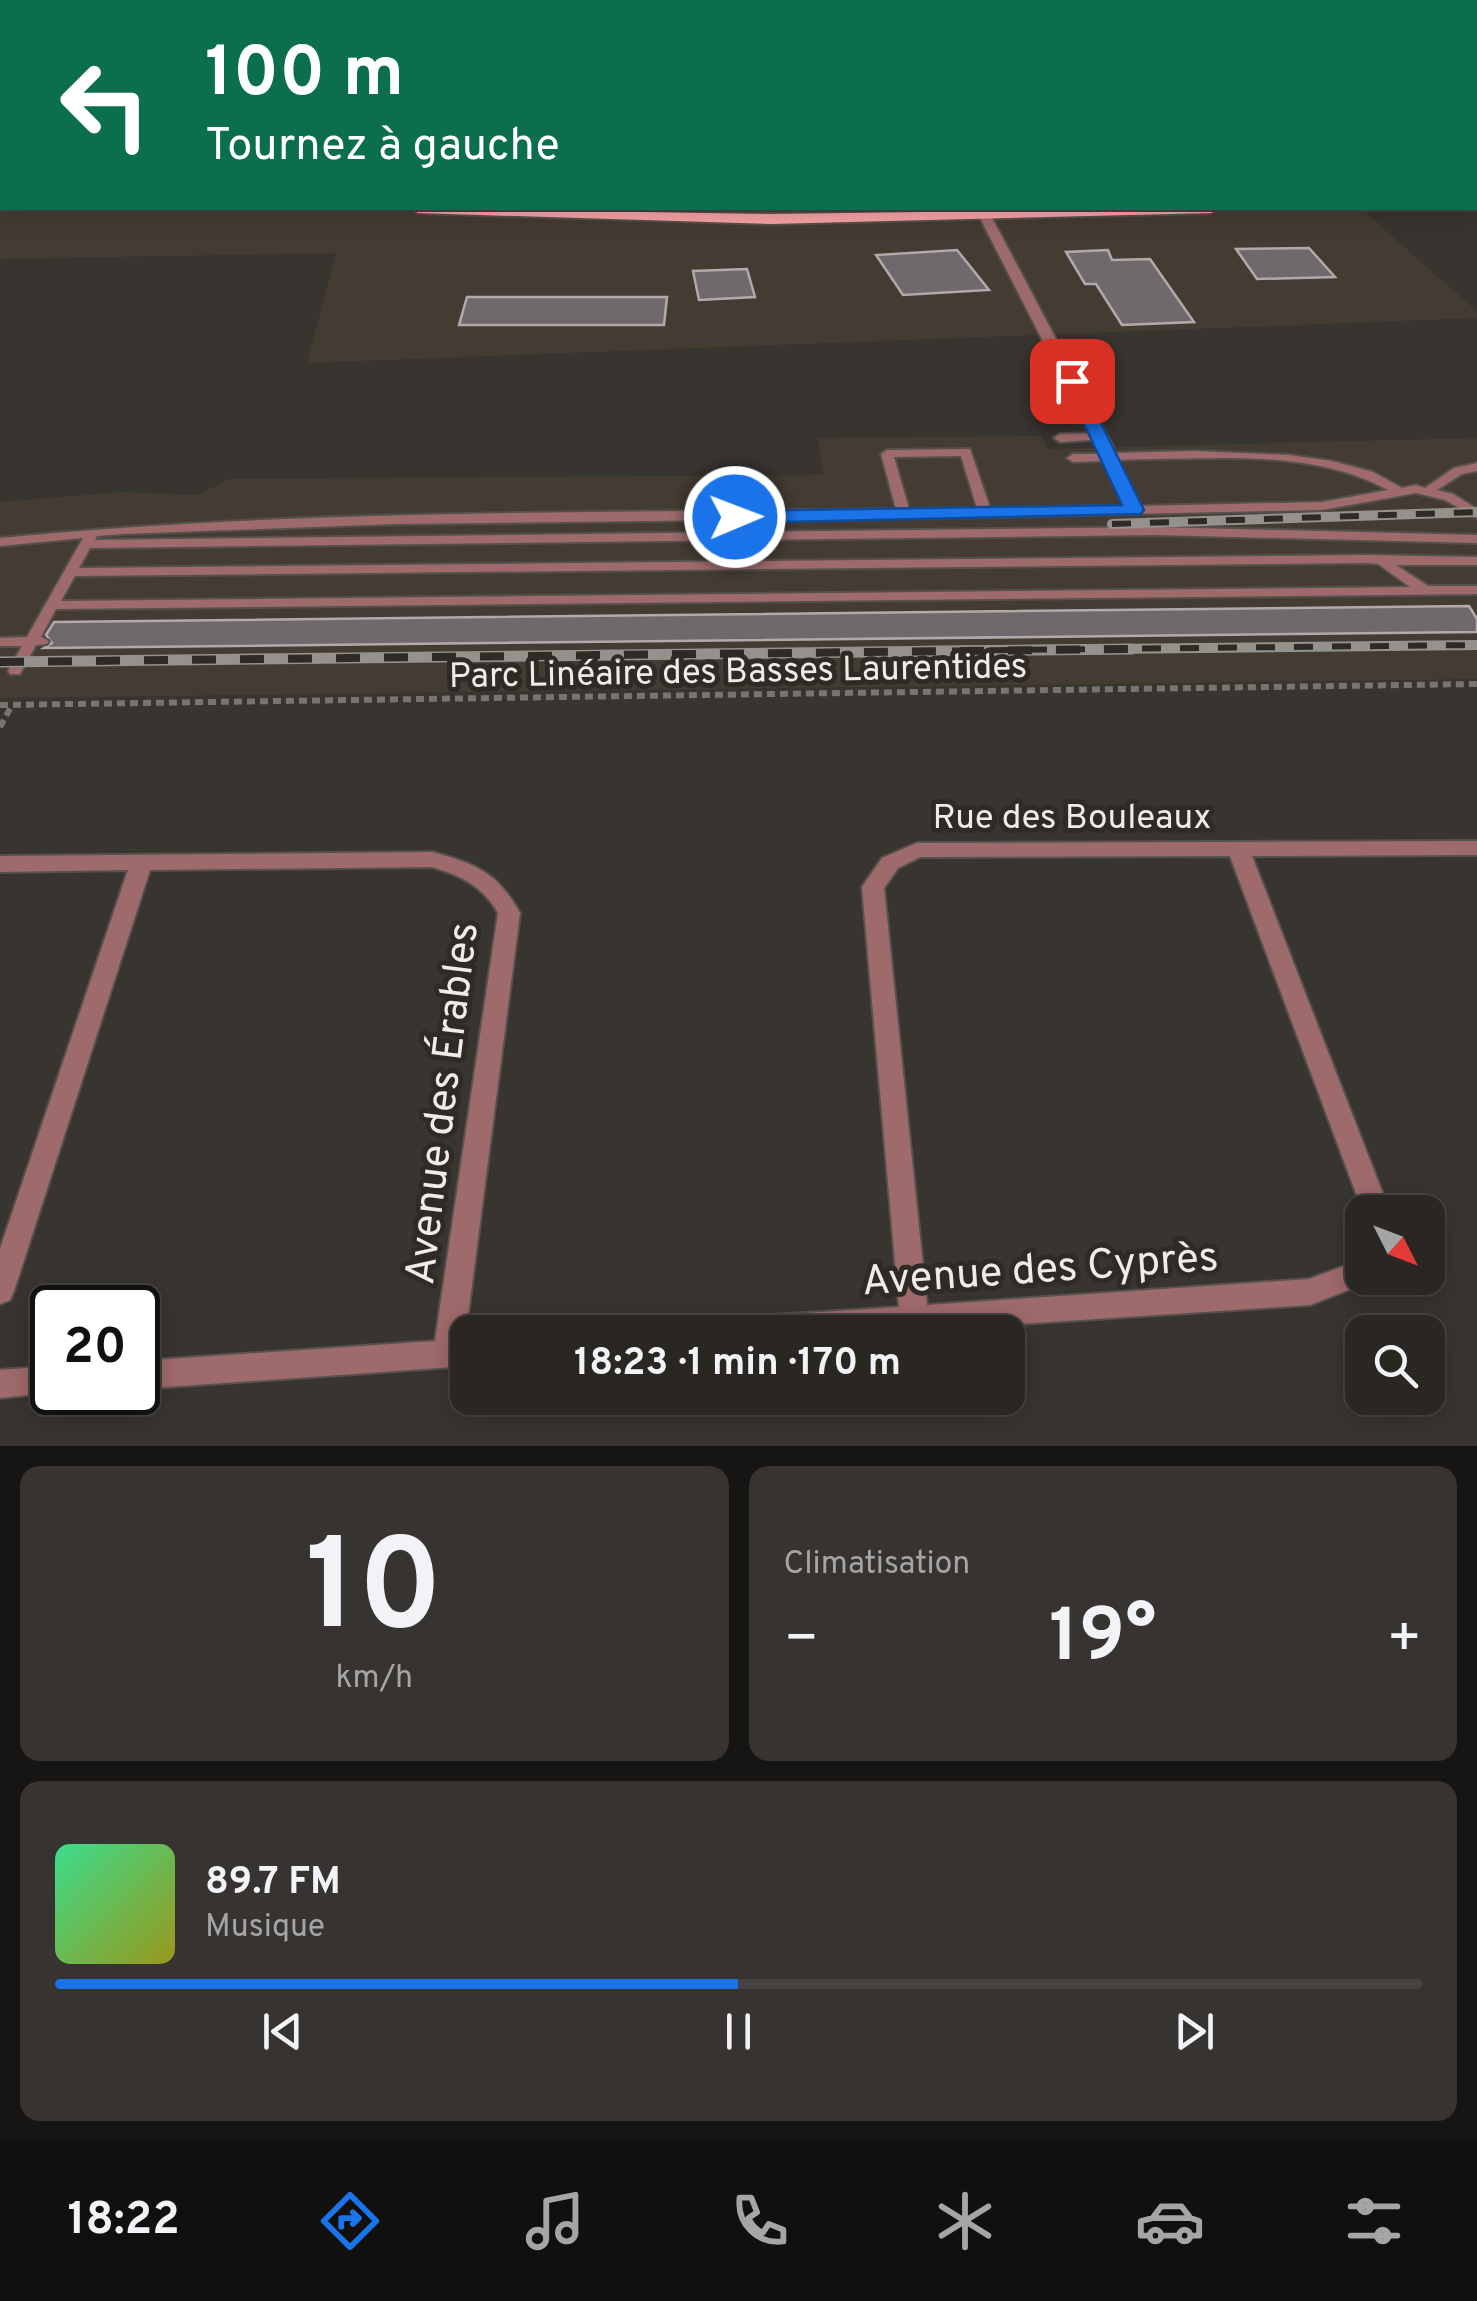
<!DOCTYPE html>
<html lang="fr">
<meta charset="utf-8">
<style>
:root{--surface:#2a2723;--page:#363330;--text:#f1f3f6;--muted:#a5a5a6;--line:#464441;--accent:#1a73e8}
body{margin:0;font-family:Overpass,sans-serif;background:var(--page);color:var(--text);height:100vh;display:flex;flex-direction:column;font-size:38px;white-space:nowrap}
*{box-sizing:border-box;margin:0}
p{font-size:32px;color:var(--muted)}
.icon{flex:none;width:55px;height:55px;fill:none;stroke:currentColor;stroke-width:2;stroke-linecap:round;stroke-linejoin:round}
.map{position:relative;height:1446px;overflow:hidden}
.sheet{display:flex;flex-direction:column;gap:20px;padding:20px;background:#171513;flex:1}
.sheet>*{flex:none}
.top-card{position:absolute;left:0px;top:0px;width:1478px;height:210px;box-shadow:0 5px 25px #0003,0 0 0 2px var(--line);background:#0b6e4f;color:#fff;overflow:hidden}
.needle{width:65px;rotate:132deg}
.fabs{position:absolute;left:1345px;top:1195px;display:grid;gap:20px}
.fabs a{display:grid;place-items:center;width:100px;height:100px;border-radius:20px;background:var(--surface);box-shadow:0 5px 25px #0003,0 0 0 2px var(--line);font-size:50px}
.speed{position:absolute;left:30px;top:1285px;display:flex;gap:20px;font-size:50px;font-weight:700;text-align:center}
.speed>*{display:grid;place-content:center;width:130px;height:130px;border-radius:50%;background:var(--surface);box-shadow:0 5px 25px #0003,0 0 0 2px var(--line);line-height:1}
.speed .limit{border:5px solid #111;border-radius:15px;background:#fff;color:#111}
.pin{position:absolute;display:grid;place-items:center;width:85px;height:85px;color:#fff;margin:-42px;border-radius:20px;box-shadow:0 5px 15px #0006}
.me{position:absolute;width:110px;margin:-55px;rotate:89deg;stroke-linejoin:round;filter:drop-shadow(0 0 8px #0008)}
.turn{display:flex;align-items:center;gap:35px;height:210px;padding:0 40px;font-size:45px}
.turn .icon{width:130px;height:130px;stroke-width:2.5}
.turn b{display:block;font-size:70px;line-height:85px}
.big{font-size:75px;font-weight:700;line-height:1.1}
.sheet .tile{flex:1;display:flex;flex-direction:column;justify-content:center;gap:15px;min-width:0;padding:0 35px;border-radius:20px;background:var(--page)}
.sheet .dial{align-items:center;gap:0}
.dial b{font-size:130px;line-height:1}
.song{display:flex;align-items:center;gap:30px}
.cover{width:120px;height:120px;border-radius:15px;background:linear-gradient(135deg,hsl(150 70% 55%),hsl(60 70% 35%))}
.played{height:10px;border-radius:5px;background:linear-gradient(90deg,var(--accent) 50%,var(--line) 50%)}
.keys{display:flex;justify-content:space-around;direction:ltr}
.heat{display:flex;justify-content:space-between;align-items:center;font-size:55px;direction:ltr}
.sheet .tiles{flex:1;display:grid;gap:20px;grid-template-columns:1fr 1fr}
.tile:last-child{grid-column:span 2}
.trip{position:absolute;left:450px;top:1315px;width:575px;height:100px;border-radius:20px;background:var(--surface);box-shadow:0 5px 25px #0003,0 0 0 2px var(--line);font-weight:700;line-height:100px;text-align:center}
.menu{display:flex;height:160px;justify-content:space-around;align-items:center;background:#11100e;color:var(--muted)}
.menu .icon{width:70px;height:70px}
.menu .current{color:var(--accent)}
.menu b{font-size:45px;color:var(--text)}
.map>svg:first-child{display:block}
.built{fill:#443c32}
.building{fill:#70696b;stroke:#b1a9ac;stroke-width:2.5}
.lines{fill:none;stroke-linecap:round;stroke-linejoin:round}
.service-casing{stroke:#55514d;stroke-width:4}
.minor-casing{stroke:#55514d;stroke-width:4}
.primary-casing{stroke:#55514d;stroke-width:4}
.path{stroke:#787470;stroke-width:6;stroke-dasharray:8 5;stroke-linecap:butt}
.service{fill:#9f6a6b;fill-rule:evenodd}
.minor{fill:#9f6a6b;fill-rule:evenodd}
.primary{fill:#fba4a6;fill-rule:evenodd}
.rail-far2-casing{stroke:#95918d;stroke-width:6}
.rail-far1-casing{stroke:#95918d;stroke-width:10}
.rail-casing{stroke:#95918d;stroke-width:11}
.rail-far2{stroke:#2e2a25;stroke-width:4;stroke-dasharray:11;stroke-linecap:butt}
.rail-far1{stroke:#2e2a25;stroke-width:6;stroke-dasharray:19;stroke-linecap:butt}
.rail{stroke:#2e2a25;stroke-width:8;stroke-dasharray:24;stroke-linecap:butt}
.route{fill:#1a73e8;stroke:#114b97;stroke-width:2.5}
.labels{text-anchor:middle;stroke-width:10;stroke-linejoin:round;paint-order:stroke}
.street-label{font-size:35px;fill:#eeebe8;stroke:#2e2a25}
.near-street-label{font-size:42px;fill:#eeebe8;stroke:#2e2a25}
</style>
<div class="map">
<svg width="1477" height="1446" viewBox="0 0 1477 1446">
<rect width="100%" height="100%" fill="#38342f"/>
<g class="built">
<path d="M0,74l2,134h1358l117,103v7l-1170,45 29,-110 -336,6z"/>
<path d="M1041,436l7,13 429,-11v241l-1477,19v-196l122,-10 75,3 33,-16 593,-4 -5,-37z"/>
</g>
<g class="building">
<path d="M1309,248l26,29 -78,2 -21,-30z"/>
<path d="M957,250l32,40 -86,5 -27,-40z"/>
<path d="M1108,250l4,10 38,-1 44,63 -72,3 -26,-41h-11l-19,-32z"/>
<path d="M747,269l8,28 -56,3 -6,-29z"/>
<path d="M467,297h200l-3,28h-205z"/>
<path d="M1469,606l8,13v13l-1433,16 8,-5 -6,-8 8,-13z"/>
</g>
<g class="lines">
<g class="service-casing">
<g id="service">
<path d="M1477,158v6l-2,1v-6z"/>
<path d="M1100,433l4,2v4l-44,3 -6,-4 6,-4z"/>
<path d="M1105,443l4,1 5,9 80,-2 95,4 43,6 41,11 29,16 14,-3 9,3 29,-20 23,-5v8l-15,3 -25,16 16,4 24,15v9l-32,-18 -29,-7 -94,17 -337,7 -590,7 -272,10 -26,2 -2,4 1062,-13 320,8v8l-320,-8 -1067,13 -11,20 1287,-13 111,2v8h-81l32,21h49v8l-1421,15 -15,28 8,4 -2,3 -11,1 -16,29h-10l-2,-3 14,-25h-22v-8l27,-1 56,-99 -83,8v-8c297,-29 598,-25 896,-29l-15,-55 6,-4 83,-1 20,59 136,-2 -21,-45 -32,1 -6,-4 6,-4h29l-3,-7zM961,456l16,52 -68,1 -15,-52zM1148,459c79,-1 169,-8 240,31l-66,12 -184,4 -21,-46zM1366,563l12,1 32,23 -1349,14 14,-25z"/>
</g>
</g>
<g class="minor-casing">
<g id="minor">
<path d="M985,212l6,4 122,231 -2,3 -6,2 -8,-5 -118,-231z"/>
<path d="M1477,841v14l-225,1 138,356h-27l-133,-356 -310,1 -22,11 -14,20 43,417 382,-26 35,-13 8,-13 10,-3v28h6l-4,6 -54,21 -410,27h-201l4,-9 10,-4 186,-12 -37,-420 20,-29 35,-15z"/>
<path d="M432,852c44,12 65,20 88,61l-55,426h3v27l-330,23v-28l297,-20 63,-428c-15,-27 -38,-38 -66,-46l-282,3 -136,421 -4,9 -10,4v-55l128,-379 -128,2v-16z"/>
<path d="M52,1366v26h4l-56,6v-28z"/>
</g>
</g>
<g class="primary-casing">
<g id="primary">
<rect x="0" y="164" width="2" height="8"/>
<rect x="1475" y="194" width="2" height="8"/>
<path d="M410,208l360,6 449,-6 -8,5 -441,11 -352,-11z"/>
</g>
</g>
<g class="path">
<path d="M0,705l1477,-21"/>
<path d="M0,727l12,-22"/>
</g>
<use href="#service" class="service"/>
<use href="#minor" class="minor"/>
<use href="#primary" class="primary"/>
<g class="rail-far2-casing">
<path id="rail-far2" d="M1393,0l4,2"/>
</g>
<g class="rail-far1-casing">
<g id="rail-far1">
<path d="M1112,524l365,-12"/>
<path d="M914,651l563,-6"/>
</g>
</g>
<g class="rail-casing">
<path id="rail" d="M0,662l1132,-13"/>
</g>
<use href="#rail-far2" class="rail-far2"/>
<use href="#rail-far1" class="rail-far1"/>
<use href="#rail" class="rail"/>
</g>
<path class="route" d="M1066,377l14,4 64,129 -3,4 -406,9 -10,-6 10,-6 387,-6 -58,-124z"/>
<g class="labels">
<g class="street-label">
<text transform="translate(738 670) rotate(-1)" y="12">Parc Linéaire des Basses Laurentides</text>
<text x="1072" y="828">Rue des Bouleaux</text>
</g>
<g class="near-street-label">
<text transform="translate(440 1103) rotate(-83)" y="15">Avenue des Érables</text>
<text transform="translate(1040 1267) rotate(-4)" y="15">Avenue des Cyprès</text>
</g>
</g>
</svg>
<div class="fabs">
<a><svg class="needle" viewBox="-14 -14 28 28"><path d="M0-13l5 13h-10z" fill="#e53935"/><path d="M0 13l5-13h-10z" fill="#a5a5a6"/></svg></a>
<a><svg class="icon" aria-label="search" viewBox="0 0 24 24"><circle cx="10" cy="10" r="6"/><path d="M15 15l6 6"/></svg></a>
</div>
<div class="speed"><div class="limit">20</div></div>
<div class="pin" style="left:1072px;top:381px;background:#d93025"><svg class="icon" aria-label="arrive" viewBox="0 0 24 24"><path d="M6 21V4h12l-3 4 3 4H6"/></svg></div>
<svg class="me" style="left:735px;top:517px" viewBox="-20 -20 40 40"><circle r="17" fill="#1a73e8" stroke="#fff" stroke-width="3"/><path d="M0-11L8 9 0 5-8 9z" fill="#fff"/></svg>
<div class="trip">18:23 · 1 min · 170 m</div>
<div class="top-card">
<div class="turn"><svg class="icon" aria-label="left" viewBox="0 0 24 24"><path d="M17 20v-9H6M10 6l-5 5 5 5"/></svg><div><b>100 m</b>Tournez à gauche</div></div>
</div>
</div>
<section class="sheet">
<div class="tiles">
<div class="tile dial"><b>10</b><p>km/h</p></div>
<div class="tile"><p>Climatisation</p>
<div class="heat"><a>−</a><b class="big">19°</b><a>+</a></div>
</div>
<div class="tile">
<div class="song"><i class="cover"></i><div><b>89.7 FM</b><p>Musique</p></div></div>
<div class="played"></div>
<div class="keys"><svg class="icon" aria-label="previous" viewBox="0 0 24 24"><path d="M18 5L8 12l10 7zM5 5v14"/></svg><svg class="icon" aria-label="pause" viewBox="0 0 24 24"><path d="M8 5v14M16 5v14"/></svg><svg class="icon" aria-label="next" viewBox="0 0 24 24"><path d="M6 5l10 7-10 7zM19 5v14"/></svg></div>
</div>
</div>
</section>
<nav class="menu">
<b>18:22</b>
<svg class="icon current" aria-label="directions" viewBox="0 0 24 24"><path d="M12 3l9 9-9 9-9-9zM9 14v-3h6M13 9l2 2-2 2"/></svg>
<svg class="icon" aria-label="music" viewBox="0 0 24 24"><path d="M9 18V5l10-2v13"/><circle cx="6" cy="18" r="3"/><circle cx="16" cy="16" r="3"/></svg>
<svg class="icon" aria-label="phone" viewBox="0 0 24 24"><path d="M5 4h4l2 5-3 2q2 4 5 5l2-3 5 2v4C11 20 4 13 5 4z"/></svg>
<svg class="icon" aria-label="climate" viewBox="0 0 24 24"><path d="M12 3v18M4 7l16 10M4 17L20 7"/></svg>
<svg class="icon" aria-label="car" viewBox="0 0 24 24"><path d="M5 17H2v-5l4-1 3-4h7l3 4 3 1v5h-3M9 17h6M6 11h13"/><circle cx="7" cy="17" r="2"/><circle cx="17" cy="17" r="2"/></svg>
<svg class="icon" aria-label="filters" viewBox="0 0 24 24"><path d="M4 7h16M4 17h16"/><circle cx="9" cy="7" r="2"/><circle cx="15" cy="17" r="2"/></svg>
</nav>
